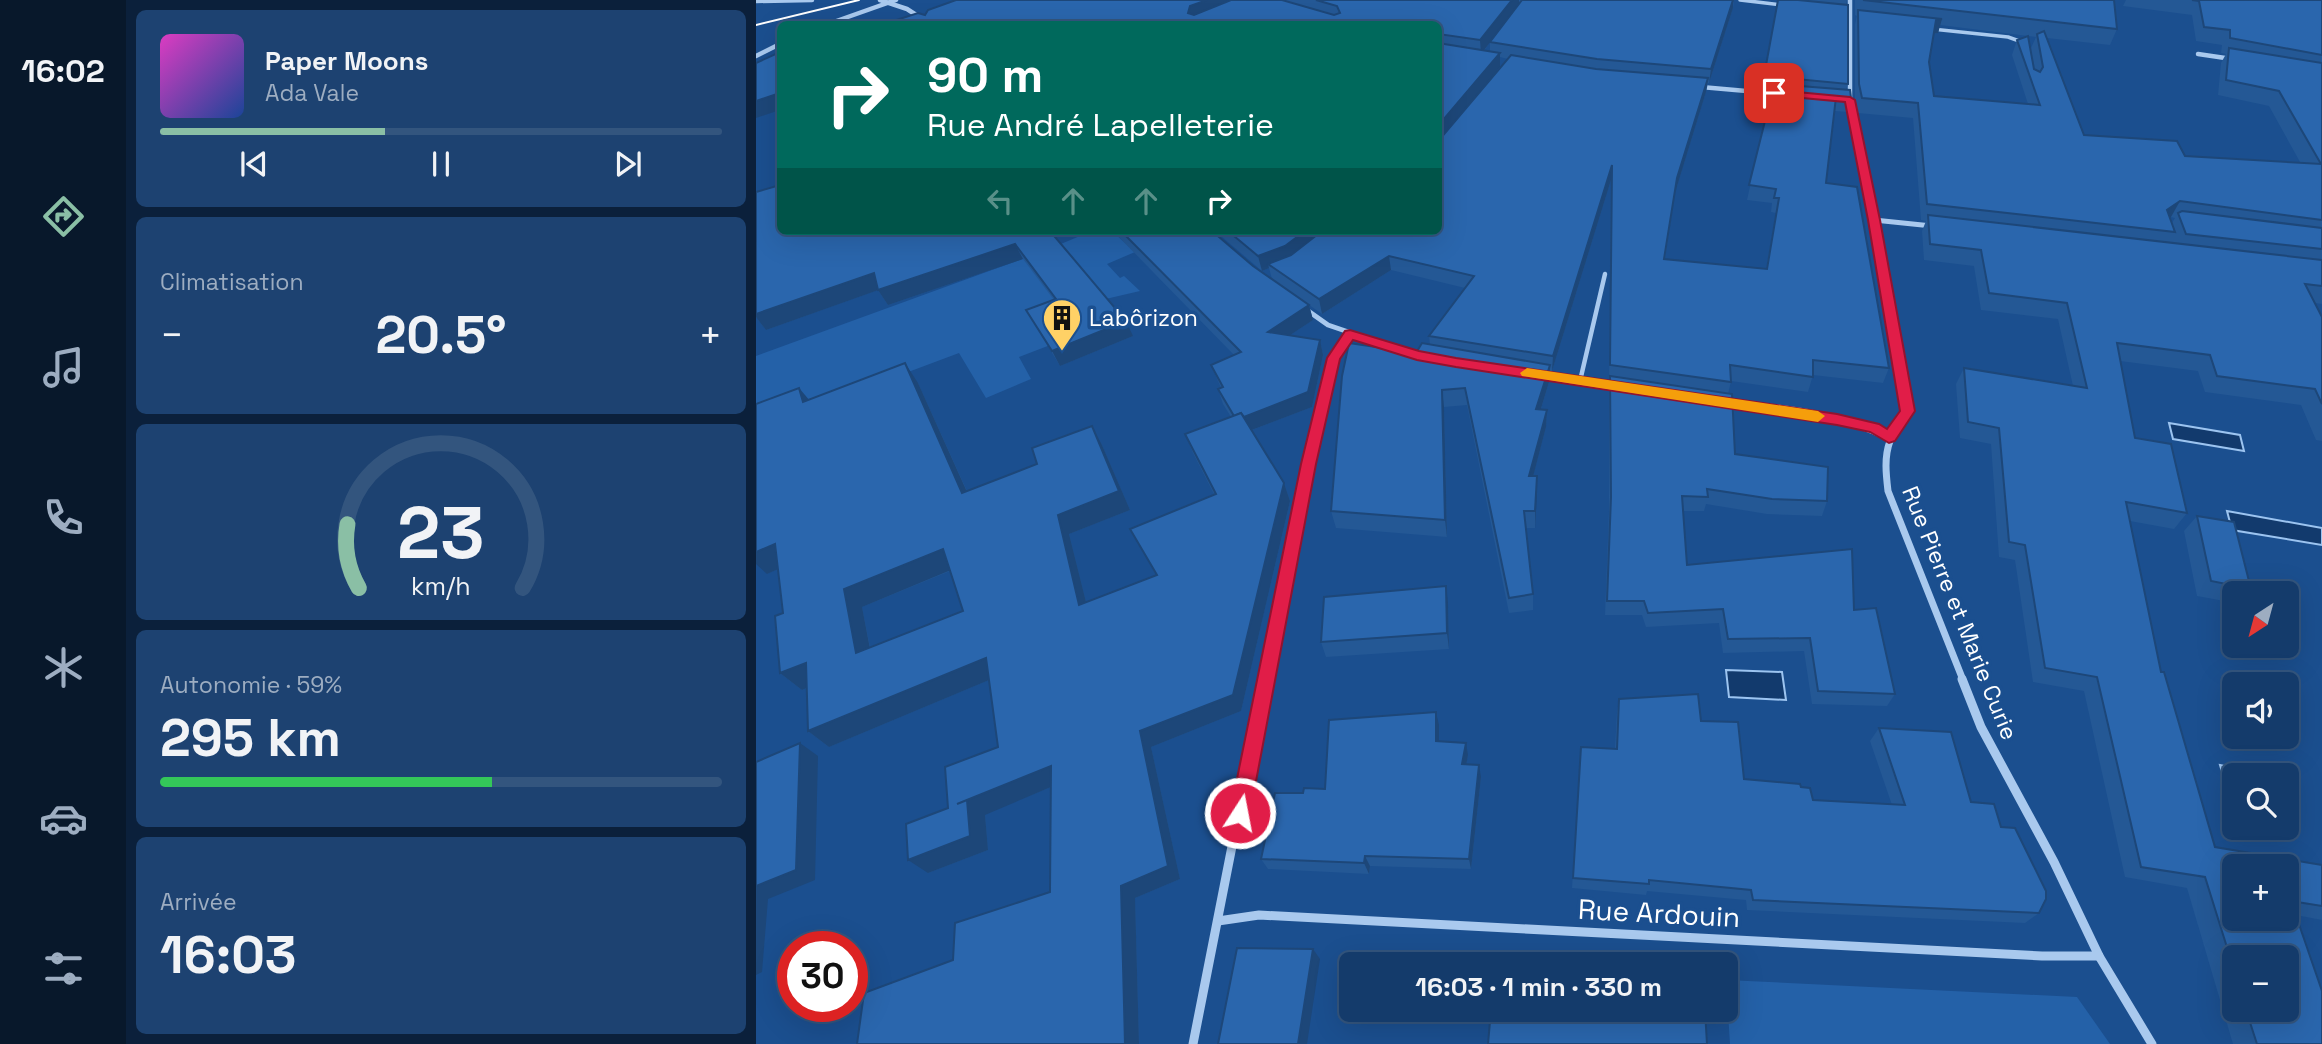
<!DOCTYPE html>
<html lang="fr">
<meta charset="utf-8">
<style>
:root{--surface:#143b6b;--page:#1d4271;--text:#f1f3f6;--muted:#9dadc1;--line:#33557e;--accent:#8abfa5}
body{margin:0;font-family:"Space Grotesk",sans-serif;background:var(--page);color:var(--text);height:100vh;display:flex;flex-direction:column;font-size:26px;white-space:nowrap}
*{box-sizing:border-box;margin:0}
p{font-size:23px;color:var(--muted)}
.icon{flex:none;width:38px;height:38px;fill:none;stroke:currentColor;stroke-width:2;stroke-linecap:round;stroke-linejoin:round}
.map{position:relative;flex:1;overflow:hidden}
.drawer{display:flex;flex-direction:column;gap:10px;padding:10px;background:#0b203b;width:630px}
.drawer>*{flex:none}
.hud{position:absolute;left:21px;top:21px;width:665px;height:214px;border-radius:10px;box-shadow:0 7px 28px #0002,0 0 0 2px var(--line);background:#00695c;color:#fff;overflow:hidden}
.needle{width:46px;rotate:216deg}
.fabs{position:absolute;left:1466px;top:581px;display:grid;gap:14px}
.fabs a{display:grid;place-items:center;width:77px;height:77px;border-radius:10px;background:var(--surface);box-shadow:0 7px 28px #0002,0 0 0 2px var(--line);font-size:35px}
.speed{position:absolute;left:21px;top:931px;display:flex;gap:14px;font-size:35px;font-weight:700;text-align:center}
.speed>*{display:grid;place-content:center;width:91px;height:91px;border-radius:50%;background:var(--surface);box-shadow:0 7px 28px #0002,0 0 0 2px var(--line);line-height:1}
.speed .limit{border:10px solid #d22;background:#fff;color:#111}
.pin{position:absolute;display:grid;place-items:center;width:60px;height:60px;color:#fff;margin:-30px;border-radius:14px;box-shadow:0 4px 10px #0006}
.me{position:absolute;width:77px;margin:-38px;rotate:11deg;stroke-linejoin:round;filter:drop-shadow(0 0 5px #0008)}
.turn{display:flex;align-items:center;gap:24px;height:147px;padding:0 35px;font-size:32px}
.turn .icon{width:91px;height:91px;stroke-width:2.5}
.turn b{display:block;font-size:49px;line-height:60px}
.lanes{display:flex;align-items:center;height:66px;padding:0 35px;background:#0003;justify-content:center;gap:35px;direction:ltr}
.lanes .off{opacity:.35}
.big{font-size:52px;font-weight:600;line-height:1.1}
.drawer .tile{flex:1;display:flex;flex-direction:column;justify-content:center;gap:10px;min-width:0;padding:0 24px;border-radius:10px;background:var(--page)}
.drawer .dial{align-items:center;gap:0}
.dial svg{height:182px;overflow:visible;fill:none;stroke:var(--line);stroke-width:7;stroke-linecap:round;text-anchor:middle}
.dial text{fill:var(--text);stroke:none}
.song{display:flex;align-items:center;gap:21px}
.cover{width:84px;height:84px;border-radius:10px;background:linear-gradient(135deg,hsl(310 70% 55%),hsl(220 70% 35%))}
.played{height:7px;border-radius:4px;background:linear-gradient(90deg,var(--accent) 40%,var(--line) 40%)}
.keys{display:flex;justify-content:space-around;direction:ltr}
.heat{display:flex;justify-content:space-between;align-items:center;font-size:38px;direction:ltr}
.charge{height:10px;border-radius:5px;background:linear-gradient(90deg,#34c759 59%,var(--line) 0)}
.trip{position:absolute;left:583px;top:952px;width:399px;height:70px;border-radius:10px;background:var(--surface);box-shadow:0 7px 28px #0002,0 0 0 2px var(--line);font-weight:600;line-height:70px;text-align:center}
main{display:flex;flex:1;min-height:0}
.tabs{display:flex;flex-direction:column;width:126px;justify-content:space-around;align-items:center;background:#08182b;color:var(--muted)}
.tabs .icon{width:49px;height:49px}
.tabs .selected{color:var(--accent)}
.tabs b{font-size:32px;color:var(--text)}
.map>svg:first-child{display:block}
.green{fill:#2461a8}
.water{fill:#123a6d;stroke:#9cc4f0;stroke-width:2}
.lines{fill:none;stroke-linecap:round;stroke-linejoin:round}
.service-far1{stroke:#a9c9ee;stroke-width:3.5}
.service{stroke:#a9c9ee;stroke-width:4.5}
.minor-far3{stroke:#a9c9ee;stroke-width:4.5}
.minor-far2{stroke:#a9c9ee;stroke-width:5}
.minor-far1{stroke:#a9c9ee;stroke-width:7}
.minor{stroke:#a9c9ee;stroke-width:9}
.tram{stroke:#fff;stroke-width:2}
.wall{fill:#245895;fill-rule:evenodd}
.shaded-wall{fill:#1d4779}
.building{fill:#2a66ad;stroke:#1d4779;stroke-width:2;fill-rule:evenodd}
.route{fill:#e11d48;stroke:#92132f;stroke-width:2}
.slow{fill:#f59e0b}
.labels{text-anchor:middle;stroke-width:7;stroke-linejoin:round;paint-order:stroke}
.poi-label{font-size:23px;fill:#fff;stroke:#1b4f8f;text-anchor:start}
.street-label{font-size:23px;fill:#fff;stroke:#1b4f8f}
.near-street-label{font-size:28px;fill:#fff;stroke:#1b4f8f}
</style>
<main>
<nav class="tabs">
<b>16:02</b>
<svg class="icon selected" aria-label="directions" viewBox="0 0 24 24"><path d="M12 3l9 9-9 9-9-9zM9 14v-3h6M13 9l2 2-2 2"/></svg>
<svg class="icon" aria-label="music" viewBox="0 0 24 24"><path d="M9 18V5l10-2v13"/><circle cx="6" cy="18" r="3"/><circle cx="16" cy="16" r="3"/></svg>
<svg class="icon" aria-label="phone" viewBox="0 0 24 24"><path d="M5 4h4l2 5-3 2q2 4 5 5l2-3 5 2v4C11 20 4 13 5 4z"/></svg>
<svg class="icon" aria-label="climate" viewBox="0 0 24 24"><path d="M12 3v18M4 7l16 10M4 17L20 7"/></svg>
<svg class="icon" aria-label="car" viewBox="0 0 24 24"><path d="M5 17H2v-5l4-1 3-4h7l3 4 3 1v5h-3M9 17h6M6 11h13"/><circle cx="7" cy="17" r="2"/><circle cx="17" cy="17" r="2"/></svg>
<svg class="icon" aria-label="filters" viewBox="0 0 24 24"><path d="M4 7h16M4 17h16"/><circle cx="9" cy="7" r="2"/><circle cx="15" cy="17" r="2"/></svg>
</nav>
<section class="drawer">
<div class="tile">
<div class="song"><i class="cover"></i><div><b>Paper Moons</b><p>Ada Vale</p></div></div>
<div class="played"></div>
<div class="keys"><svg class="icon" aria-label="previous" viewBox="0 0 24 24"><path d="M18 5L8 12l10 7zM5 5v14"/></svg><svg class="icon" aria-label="pause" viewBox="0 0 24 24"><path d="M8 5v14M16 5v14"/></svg><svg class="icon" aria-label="next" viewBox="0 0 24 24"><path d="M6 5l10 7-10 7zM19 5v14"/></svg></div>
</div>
<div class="tile"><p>Climatisation</p>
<div class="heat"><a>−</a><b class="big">20.5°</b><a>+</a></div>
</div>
<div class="tile dial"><svg viewBox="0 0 100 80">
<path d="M14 69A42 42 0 1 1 86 69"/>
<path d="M14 69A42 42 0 0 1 9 41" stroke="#8abfa5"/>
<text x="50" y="56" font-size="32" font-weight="700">23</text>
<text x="50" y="72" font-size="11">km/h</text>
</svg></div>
<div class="tile"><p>Autonomie · 59%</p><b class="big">295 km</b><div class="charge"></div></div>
<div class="tile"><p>Arrivée</p><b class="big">16:03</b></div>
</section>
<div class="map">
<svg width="1566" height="1044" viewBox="0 0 1566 1044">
<rect width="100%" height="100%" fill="#1b4f8f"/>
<g class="green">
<path d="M336,231h20l23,21 -28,12 13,14 4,-2 16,15 -43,10 21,18 -99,38 12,22 -45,19 -27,-45 -203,76v-73l288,-105z"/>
<path d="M970,980l351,17 33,47h-380z"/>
</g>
<g class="water">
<path d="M1413,423l71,12 4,16 -71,-12z"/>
<path d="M1471,511l95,17v17l-90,-15z"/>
<path d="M970,670l56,2 4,28 -57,-3z"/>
<path d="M1464,765l47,10h-32v40z"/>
</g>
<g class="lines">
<g class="service-far1">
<path d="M984,0l43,5"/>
<path d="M1176,29l76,8 14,5"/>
</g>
<path class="service" d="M824,381l25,-107"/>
<g class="minor-far3">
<path d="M124,0l27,9 23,15"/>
<path d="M1094,0v100l15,74"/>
<path d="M0,1l56,-1"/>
<path d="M72,24l68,-24"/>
<path d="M1442,54l34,5"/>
<path d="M0,56l24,-12"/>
<path d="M945,87l68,6"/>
</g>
<g class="minor-far2">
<path d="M1108,172l40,224"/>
<path d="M1118,220l58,6"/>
<path d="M548,308l24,17 79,27"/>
<path d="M787,375l75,12"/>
<path d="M569,396l9,-38 16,-24"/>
</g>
<g class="minor-far1">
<path d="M1148,394c5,27 -5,24 -14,47 -6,16 -4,33 -2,50l75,189"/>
<path d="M967,402c56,6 115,10 166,36"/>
<path d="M509,680l38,-191 22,-95"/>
</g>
<g class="minor">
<path d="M1206,679l19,48 73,135 45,94 53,88"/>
<path d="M462,921l41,-6 783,41h57"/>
<path d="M437,1044l72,-365"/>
</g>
<path class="tram" d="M0,25l103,-25"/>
</g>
<g class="wall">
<path d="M200,0h778l-1,8 -24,75h-1l-2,9 -31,101 -10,66 101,10 10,-56 -5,-1 1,-9 -25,-3 17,-77 -8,-1 22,-122h69l-1,5 2,79 -2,6 5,8 -3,14 -13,-1 -9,72 63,185 -6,15 -70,-8 -5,17 -77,-11 -3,13 7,60 92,47 -5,15 -55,-2 -61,-10 -2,7h-21l4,54 167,45 41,84 -8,12 -75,-2 -8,-53 -81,2 -4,-30 -73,4 -4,-12h-37l4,-104v-120l2,-211 -59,191h-3v11l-8,27 6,1 -1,17 -13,49h4l-2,52h-9l7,66v16l-24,3 -42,-208 -23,2 3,130 -111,-9 -5,-17 85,-158 14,-8 -1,-9 36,-48 -74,-18 -69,44 -50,-35 -3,-11 -7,3 -47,-40h223v-207l-513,-9zM734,42v10l-6,-1zM744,57l8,2 -8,8z"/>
<path d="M1099,0h259l3,29 -7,16 -63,-7 37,97 101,21 115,6 -31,-56 -51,-11 3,-32 5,-9 -5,-1 1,-8 -26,-4 -4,-26 -69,-9 3,-6h196v304l-7,-1 7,14v124l-6,-1 -15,-35 -96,-13 -7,-21 -78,-10 15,77 52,75 -13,16 -44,-8 31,151 54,175 107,18v55l-26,-5 26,129h-89l-46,-156 -62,-11 -41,-186 -51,-9 -18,-122 -16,-3 -8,-113 -31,-6 -4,-54 8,-16 109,18 -15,-67 -77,-9 -7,-44 -50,-6 -2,-29 4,-10 -5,-1 -8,-102 -55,-5 -3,-13v-76l2,-8 -2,-1zM1184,25l96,12 -5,11 -14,-8 -5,15 16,49 -94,-8 -5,-34 4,-28 5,-1zM1415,217l4,1 -3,5 -2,-5zM1479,957l52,53h-52z"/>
<path d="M0,192l24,39h270l83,105 -73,30 -34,-56 28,-10 -31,-41 -135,46 -10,-15 -112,40 -10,-13z"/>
<path d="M357,231h99l41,35 56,39 4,15 -23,15 30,5 3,15 -11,52 -60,23 32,53 6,18 -49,210 -90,36 29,132 -45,19 4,146h-282l96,-84 97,-68 1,-105 -66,27 3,36 -60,23 20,-65 50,-61 -9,-67 -160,67 -21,-16 -1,-43 -5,2 -22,-17 3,-60 -5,-44 -11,5 32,-186 10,12 109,-17 49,108 70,-27 55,-38 10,19 28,65 -61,24 17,68 71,-26 -27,-47 84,-35 -21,-41 -8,-19 46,-17 -8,-13 -5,-15 3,-1 -10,-23 23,-10zM194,571l13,40 -93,36 -8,-40z"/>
<path d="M1441,516l54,73 -5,4h-11v10l-38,-7 -13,-65z"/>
<path d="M692,603l1,46 -123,8 -5,-15z"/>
<path d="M863,699l82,22 43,58 57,8 12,13 79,5 -22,-64 9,-13 122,99 38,86 -14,10 -278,-13 -1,-10 -99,-9 -1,4 -74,-7 9,-141 34,2 2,-37z"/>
<path d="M683,725v16l29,14 -2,9 15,13 -10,92 -101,-3 -1,8 -101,-5 -7,-10 42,-66 22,-4z"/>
</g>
<g class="shaded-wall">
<path d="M451,0h38l-51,20 -6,-7 2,-7z"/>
<path d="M756,0h7v5l-38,49 -1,-14z"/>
<path d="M977,0v8l-24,75 2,-14z"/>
<path d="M1186,19l-4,14 -7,1 5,-14z"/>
<path d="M744,53v14l-62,75v-16z"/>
<path d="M952,78l-2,14 -31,101 2,-15z"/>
<path d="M24,93v17l-24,8v-17z"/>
<path d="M856,165l-1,15 -59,191 1,-15z"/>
<path d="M1424,201l-9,16 -14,9 10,-16z"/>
<path d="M549,231h22l-54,36 -5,-3 1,4 -7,3 -4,-15z"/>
<path d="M259,244l8,15 -135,46 -10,-15z"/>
<path d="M633,256l2,14 -69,44 -3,-15z"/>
<path d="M118,273l10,15 -118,42 -10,-13v-3z"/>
<path d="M553,305l4,15 -41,27 -4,-15z"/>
<path d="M370,321l7,15 -73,30 -8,-15z"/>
<path d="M564,340l3,15 -11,52 -71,27 -5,-14z"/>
<path d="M149,363l13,20 58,129 -14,-19z"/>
<path d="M794,365l-1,17 -13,43v-16z"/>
<path d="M43,388l16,19 -12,-5z"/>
<path d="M686,390l2,17 3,130 -2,-17z"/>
<path d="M791,410l-1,17 -17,65v-16z"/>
<path d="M336,426l10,19 28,65 -61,24 22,88 -12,-17 -21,-90z"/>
<path d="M781,476v16l-2,36v-17z"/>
<path d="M528,483l6,18 -49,210 -90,36 29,132 -45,19 4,146h-14l-4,-158 19,-155z"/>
<path d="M19,544l19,18 -27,12 -11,-10v-12z"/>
<path d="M187,549l15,18 -96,40 12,63 -18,-17 -12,-64z"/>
<path d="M690,586l2,17 1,46 -2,-16z"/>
<path d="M230,658l15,17 -172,72 -21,-16z"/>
<path d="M50,663l21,16 -25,11 -22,-17z"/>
<path d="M680,712l3,13v28l-3,-12z"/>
<path d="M44,743l18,13 -3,124 -47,19 -6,73 -6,3v-89z"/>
<path d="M710,743l2,12 -4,21 -2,-12z"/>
<path d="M723,765l2,12 -10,92 -2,-10z"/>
<path d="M295,766l14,15 -80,34 3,35 -60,23 -20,-13 49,-56z"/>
<path d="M609,856l5,10 -1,8 -5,-11z"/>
<path d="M557,949l7,10 -13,85h-9z"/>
</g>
<g class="building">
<path d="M200,0h251l-17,6 -2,7 6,2 37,-15h51l52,15 6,-2 -3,-7 -21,-6h196l-32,40 -42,-6v-10h-554l34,-11 7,2 3,-5z"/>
<path d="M766,0h211l-22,69 -114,-10 -107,-17z"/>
<path d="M1022,0h20l50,5v79l-84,-8z"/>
<path d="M1107,0h251l3,29z"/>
<path d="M1436,0h130v55l-92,-17v-8l-26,-3 -5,-26z"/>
<path d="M1102,10l84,9 -6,1 -7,42 5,34 106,9 -23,-65 11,-4 6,33 6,3 3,-5 -6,-33 7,-3 40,104 93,6 8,15 136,8 -42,-73 -53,-11 3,-32 93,15v157l-142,-19 -13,9 8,22 -248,-28 -9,-101 -56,-5 -3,-14z"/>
<path d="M682,43l62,10 -62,73z"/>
<path d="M24,52v41l-24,8v-38z"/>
<path d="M755,55l85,14 112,9 -31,100 -13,81 103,10 12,-71h-5l2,-9 -27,-4 19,-76 -10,-1 5,-25 87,7 1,8 -15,-1 -10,86 31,4 32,181 -76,-8v17l-83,-12 1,17 -121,-17 2,-200 -59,191 -124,-20 45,-60 -85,-20 -70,43 -51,-35 23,-9 31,-24h116v-93l2,1z"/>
<path d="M24,185v46h270l76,90 -74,30 -26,-41 30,-11 -41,-55 -137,46 -4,-17 -118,41v-122z"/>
<path d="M1426,211l140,17v21l-136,-15 -8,-21z"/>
<path d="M1172,215l394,45v26l-17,-2 17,33v87l-7,-15 -98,-13 -7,-21 -93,-12 18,95 36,6 16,69 -61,-11 35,170h3l51,175 107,18v41l-31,-5 31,90v53h-65l-11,-34h41v-53h-52v16l-30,-96 -64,-10 -44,-190 -52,-9 -20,-123 -16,-3 -10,-114 -31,-6 -4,-54 123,20 -20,-85 -78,-10 -8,-43 -51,-6zM1479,866h52v53h-52z"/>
<path d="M365,231h91l41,35 56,39 -41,27 52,8 -12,52 -64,25 -3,-4 -7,3 -16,-27 5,-2 -12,-22 30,-13z"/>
<path d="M472,231h77l-20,15 -27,10z"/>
<path d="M593,343l67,10 6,-10 128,22 -14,44 11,1 -18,66h8l-2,35h-11l9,83 -24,4 -44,-210 -23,2 3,130 -114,-9 11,-135z"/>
<path d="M149,363l57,130 75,-29 -5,-16 60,-22 27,65 -61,24 21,90 78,-30 -27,-46 86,-35 -31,-60 56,-21 43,70 -51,212 -93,36 28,135 -47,20 4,158h-268l7,-51 89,-33 2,-37 95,-31 1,-126 -94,38 10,-4 3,36 -62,24 -2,-36 42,-16 -3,-41 53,-20 -12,-89 -178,73 -2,-68 -26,10 -5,-57 8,-3 -8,-69 -19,8v-148l43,-16 4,14zM187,549l20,62 -107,42 -12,-64z"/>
<path d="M854,376l122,18 3,60 93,13 -1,34 -55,-2 -65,-10 1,8 -26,-1 5,69 165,-16 2,61 22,-2 19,86 -77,-3 -8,-53 -82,1 -5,-30 -75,4 -4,-12h-37l4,-104z"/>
<path d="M1441,516l37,6 17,67 -40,-8z"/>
<path d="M690,586l1,47 -126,9 3,-45z"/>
<path d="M942,694l3,27 37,1 6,57 56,5 1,3 9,1 3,12 92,5 -26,-77 72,4 20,70 23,2 7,23 14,1 31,63v8l-7,14 -286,-13 -2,-10 -102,-10v4l-76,-6 8,-131 36,2 2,-50z"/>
<path d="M680,712v29l30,2 -4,21 17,1 -10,94 -104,-3 -1,7 -103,-4 14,-66h28l1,-5 21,1 4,-69z"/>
<path d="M44,743l-4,127 -40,16v-124z"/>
<path d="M481,948l76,1 -15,95h-80z"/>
<path d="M739,959l55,3v2h-56z"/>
<path d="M735,1010h214l2,34h-219z"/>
</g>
<path class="route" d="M1018,90l76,7 5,3 25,120 35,191 -20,30 -6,2 -19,-11 -33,-7 -381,-58 -39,-7 -64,-20 -13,19 -24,105 -66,349 -3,7 -7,3 -7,-3 -3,-7 71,-349 26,-106 18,-27 5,-1 69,21 37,7 381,56 42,10 8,5 13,-18 -32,-191 -23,-118 -75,-7v-4z"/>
<path class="slow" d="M771,368l291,43 7,5 -7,6 -296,-46 -2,-3z"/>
<defs>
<g id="building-pin" transform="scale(2.0125)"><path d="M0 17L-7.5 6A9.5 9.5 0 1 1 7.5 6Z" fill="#ffd166" stroke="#1b4f8f"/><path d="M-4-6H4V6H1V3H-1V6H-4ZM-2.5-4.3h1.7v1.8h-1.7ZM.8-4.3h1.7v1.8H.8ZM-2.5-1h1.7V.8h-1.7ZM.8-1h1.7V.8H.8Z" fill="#111"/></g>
</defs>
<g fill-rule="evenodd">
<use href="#building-pin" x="306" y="318"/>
</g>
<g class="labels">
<g class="poi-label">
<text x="333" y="326">Labôrizon</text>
</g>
<g class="street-label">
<text transform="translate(1204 613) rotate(68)" y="8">Rue Pierre et Marie Curie</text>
</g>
<g class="near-street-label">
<text transform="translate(903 913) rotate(3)" y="10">Rue Ardouin</text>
</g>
</g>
</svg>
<div class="fabs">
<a><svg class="needle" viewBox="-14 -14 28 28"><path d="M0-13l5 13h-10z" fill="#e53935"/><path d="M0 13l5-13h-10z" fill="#9dadc1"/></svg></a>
<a><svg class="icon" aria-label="sound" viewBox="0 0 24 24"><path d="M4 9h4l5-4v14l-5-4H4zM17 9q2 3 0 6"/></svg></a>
<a><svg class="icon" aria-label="search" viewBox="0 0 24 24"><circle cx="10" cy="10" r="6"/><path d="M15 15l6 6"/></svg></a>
<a>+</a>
<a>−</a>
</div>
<div class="speed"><div class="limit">30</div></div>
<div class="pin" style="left:1018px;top:93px;background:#d93025"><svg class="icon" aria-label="arrive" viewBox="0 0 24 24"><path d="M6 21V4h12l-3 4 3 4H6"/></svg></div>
<svg class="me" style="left:484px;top:813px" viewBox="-20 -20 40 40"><circle r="17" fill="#e11d48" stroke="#fff" stroke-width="3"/><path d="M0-11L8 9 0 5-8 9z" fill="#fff"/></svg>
<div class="trip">16:03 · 1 min · 330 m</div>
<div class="hud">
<div class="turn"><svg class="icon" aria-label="right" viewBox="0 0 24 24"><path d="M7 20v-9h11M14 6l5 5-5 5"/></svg><div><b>90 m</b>Rue André Lapelleterie</div></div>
<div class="lanes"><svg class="icon off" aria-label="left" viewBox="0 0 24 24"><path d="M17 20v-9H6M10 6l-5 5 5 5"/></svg><svg class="icon off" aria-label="ahead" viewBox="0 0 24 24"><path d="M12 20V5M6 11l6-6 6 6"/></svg><svg class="icon off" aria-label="ahead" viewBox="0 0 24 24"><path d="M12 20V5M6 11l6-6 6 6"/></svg><svg class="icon" aria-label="right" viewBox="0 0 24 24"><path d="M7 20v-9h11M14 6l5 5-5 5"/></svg></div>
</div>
</div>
</main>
